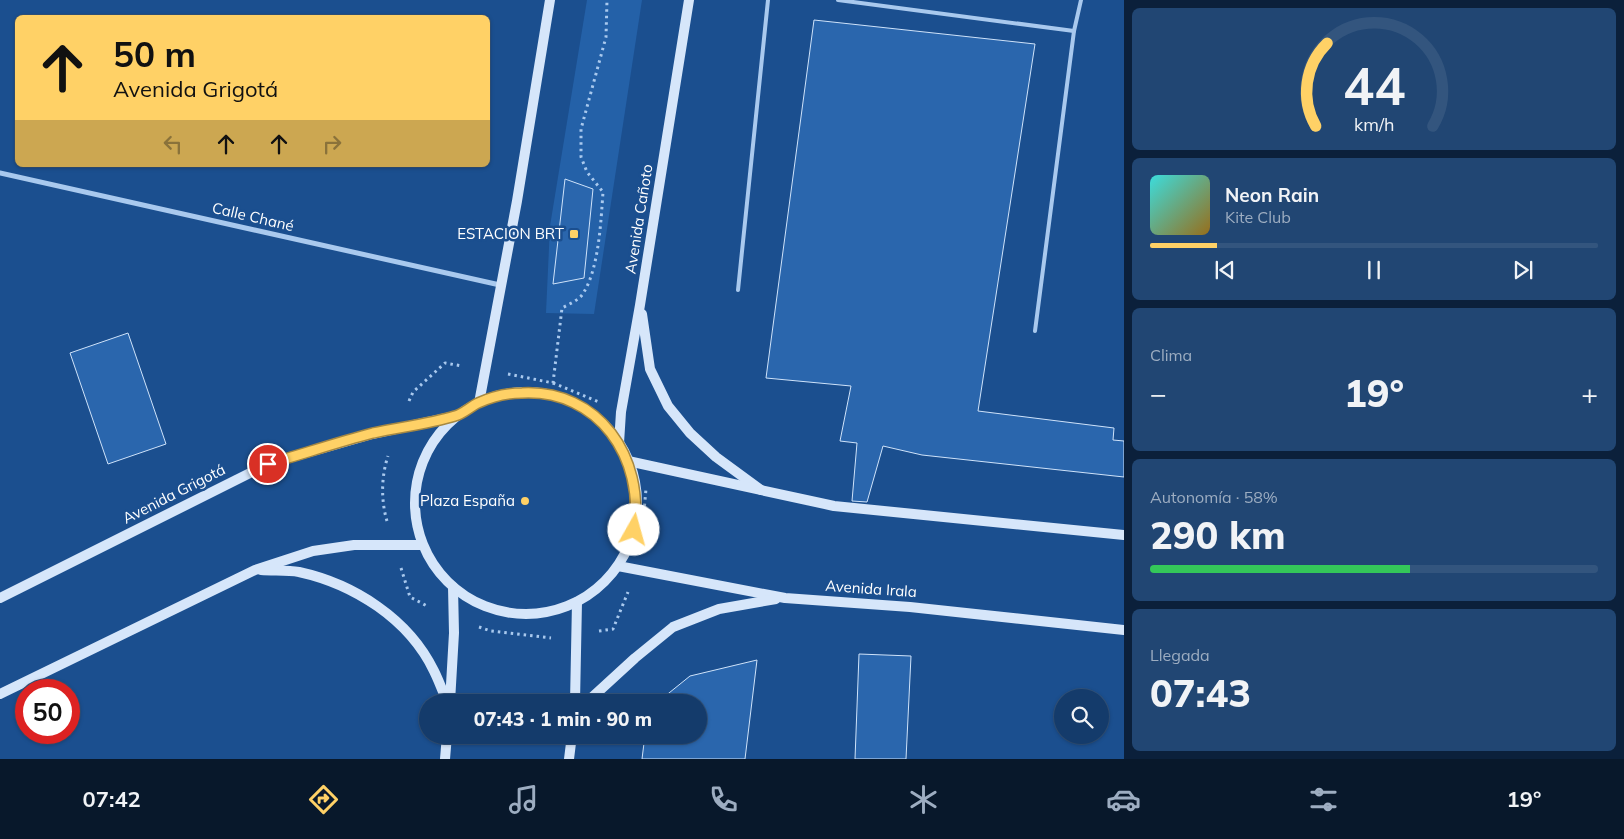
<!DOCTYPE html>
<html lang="es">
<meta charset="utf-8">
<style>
:root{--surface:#143b6b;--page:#214673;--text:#f1f3f6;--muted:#9dadc1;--line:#33557e;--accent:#ffd166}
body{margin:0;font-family:Mulish,sans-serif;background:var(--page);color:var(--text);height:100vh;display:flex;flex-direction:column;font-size:19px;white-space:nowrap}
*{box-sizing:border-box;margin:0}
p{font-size:16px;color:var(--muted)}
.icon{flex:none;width:28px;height:28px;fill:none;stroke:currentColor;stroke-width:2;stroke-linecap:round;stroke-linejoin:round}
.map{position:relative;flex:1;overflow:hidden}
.drawer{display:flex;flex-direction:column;gap:8px;padding:8px;background:#0b203b;width:500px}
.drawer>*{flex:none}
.hud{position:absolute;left:15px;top:15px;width:475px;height:152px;border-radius:8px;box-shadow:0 1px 4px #0004,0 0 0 1px var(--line);background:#ffd166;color:#111;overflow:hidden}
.fabs{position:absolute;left:1054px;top:689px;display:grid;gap:10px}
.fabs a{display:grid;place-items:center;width:55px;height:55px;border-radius:50%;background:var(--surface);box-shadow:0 1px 4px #0004,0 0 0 1px var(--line);font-size:25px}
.speed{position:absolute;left:15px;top:679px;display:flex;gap:10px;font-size:25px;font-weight:700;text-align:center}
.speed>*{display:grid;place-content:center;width:65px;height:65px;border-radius:50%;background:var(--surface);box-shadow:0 1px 4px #0004,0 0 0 1px var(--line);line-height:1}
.speed .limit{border:8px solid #d22;background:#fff;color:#111}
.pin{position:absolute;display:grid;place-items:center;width:42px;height:42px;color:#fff;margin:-21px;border:2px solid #fff;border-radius:50%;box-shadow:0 1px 5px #0007}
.me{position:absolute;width:55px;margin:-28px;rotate:7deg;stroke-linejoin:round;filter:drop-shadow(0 0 4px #0008)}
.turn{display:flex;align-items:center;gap:18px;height:105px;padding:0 15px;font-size:22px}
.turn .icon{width:65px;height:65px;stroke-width:2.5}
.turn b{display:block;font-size:35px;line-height:42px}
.lanes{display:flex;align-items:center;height:48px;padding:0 15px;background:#0003;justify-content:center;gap:25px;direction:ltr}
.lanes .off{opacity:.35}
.big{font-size:38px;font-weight:800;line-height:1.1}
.drawer .card{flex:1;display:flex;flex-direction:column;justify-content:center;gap:8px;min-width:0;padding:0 18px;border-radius:8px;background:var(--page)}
.drawer .dial{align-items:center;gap:0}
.dial svg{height:130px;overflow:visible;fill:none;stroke:var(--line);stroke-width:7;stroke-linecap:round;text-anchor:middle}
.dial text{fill:var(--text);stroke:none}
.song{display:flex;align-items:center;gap:15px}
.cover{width:60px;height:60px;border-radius:8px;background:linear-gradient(135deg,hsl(180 70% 55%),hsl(40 70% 35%))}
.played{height:5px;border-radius:2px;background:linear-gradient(90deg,var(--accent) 15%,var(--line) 15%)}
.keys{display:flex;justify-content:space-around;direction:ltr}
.heat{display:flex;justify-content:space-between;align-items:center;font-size:28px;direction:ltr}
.charge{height:8px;border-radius:4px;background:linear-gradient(90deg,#34c759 58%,var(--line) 0)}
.trip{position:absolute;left:419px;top:694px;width:288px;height:50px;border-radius:25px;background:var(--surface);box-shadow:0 1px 4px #0004,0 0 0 1px var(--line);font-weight:800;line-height:50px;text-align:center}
.tabs{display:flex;height:80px;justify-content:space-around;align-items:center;background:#08182b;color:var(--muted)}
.tabs .icon{width:35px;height:35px}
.tabs .on{color:var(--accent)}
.tabs b{font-size:22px;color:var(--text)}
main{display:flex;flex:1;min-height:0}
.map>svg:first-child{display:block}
.green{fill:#2461a8}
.building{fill:#2a66ad;stroke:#cfe3fa}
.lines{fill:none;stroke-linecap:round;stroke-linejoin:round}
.path{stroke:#a9c9ee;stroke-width:3;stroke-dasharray:2.5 4;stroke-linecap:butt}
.lane{stroke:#a9c9ee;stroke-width:4}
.street{stroke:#a9c9ee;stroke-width:5}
.secondary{stroke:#d6e6fa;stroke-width:10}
.route-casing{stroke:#a68842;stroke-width:12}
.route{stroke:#ffd166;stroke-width:9}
.poi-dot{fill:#ffd166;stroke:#1b4f8f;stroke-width:2}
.labels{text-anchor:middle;stroke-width:5;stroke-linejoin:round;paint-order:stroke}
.street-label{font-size:15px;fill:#fff;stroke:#1b4f8f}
.poi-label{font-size:15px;fill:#fff;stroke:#1b4f8f;text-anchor:end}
</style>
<main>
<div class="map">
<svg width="1124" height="759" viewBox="0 0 1124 759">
<rect width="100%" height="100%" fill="#1b4f8f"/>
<path class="green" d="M587,0h55l-48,314 -48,-1 4,-87z"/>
<g class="building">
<path d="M814,20l221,24 -57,367 136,17 -1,12 11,1v36l-202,-22 -39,-9 -16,56 -15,-1 5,-58 -17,-2 11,-55 -85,-8z"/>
<path d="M565,179l28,10 -9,89 -31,6z"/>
<path d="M128,333l38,111 -58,20 -38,-111z"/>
<path d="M859,654l52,2 -5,103h-51z"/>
<path d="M757,660l-12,99h-103l3,-24h53v-33h-37l3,-5 26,-21z"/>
</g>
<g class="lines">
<g class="path">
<path d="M508,374l45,9 9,-75c7,-4 18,-8 22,-16 15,-25 17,-72 19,-100l-16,-20 -6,-15v-28l25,-92 1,-37"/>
<path d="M553,383l46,19"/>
<path d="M409,401l4,-9 32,-29 17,3"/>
<path d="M387,521c-6,-20 -6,-44 1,-65"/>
<path d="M641,545l5,-56"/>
<path d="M401,568l9,29 19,10"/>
<path d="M479,627l12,4 60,7"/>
<path d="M599,631l14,-2 15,-37"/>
</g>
<g class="lane">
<path d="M838,0l236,31"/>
<path d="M738,290l30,-290"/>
<path d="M1035,331l39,-300 7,-31"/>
</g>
<path class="street" d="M0,173l500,112"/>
<g class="secondary">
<path d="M642,314l8,55 18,37 22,27 26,24 45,33"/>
<circle cx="526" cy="503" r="111"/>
<path d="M479,403l38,-202 33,-201"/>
<path d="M619,443l2,-31 19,-107 49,-305"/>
<path d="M628,461l206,45 290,29"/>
<path d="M618,566l167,32 125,9 214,23"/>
<path d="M261,570c12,1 26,0 38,2 55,12 110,47 135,99 5,10 9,21 13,31"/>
<path d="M0,598l268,-134 104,-30 84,-18"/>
<path d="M0,694l255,-124 58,-19 41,-6h68"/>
<path d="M450,702l4,-69 -1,-46"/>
<path d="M575,702l2,-100"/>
<path d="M587,702l48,-44 38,-31 46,-18 57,-10"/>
<path d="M445,759l2,-24"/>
<path d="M569,759l3,-24"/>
</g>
</g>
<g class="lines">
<g class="route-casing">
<path id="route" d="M268,464c35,-10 70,-22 105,-31 27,-6 56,-9 82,-17 8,-2 15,-9 23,-13 13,-6 29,-10 44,-10 77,-4 123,65 112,137"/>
</g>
<use href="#route" class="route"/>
</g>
<g class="poi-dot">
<rect x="569" y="229" width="10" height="10" rx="2.5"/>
<circle cx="525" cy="501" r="5"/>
</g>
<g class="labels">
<g class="street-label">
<text transform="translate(253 217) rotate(13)" y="5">Calle Chané</text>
<text transform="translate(639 219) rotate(-81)" y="5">Avenida Cañoto</text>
<text transform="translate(174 494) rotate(-27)" y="5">Avenida Grigotá</text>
<text transform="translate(871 589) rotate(4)" y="5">Avenida Irala</text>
</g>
<g class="poi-label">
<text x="564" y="239">ESTACION BRT</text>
<text x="515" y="506">Plaza España</text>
</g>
</g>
</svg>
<div class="fabs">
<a><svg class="icon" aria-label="search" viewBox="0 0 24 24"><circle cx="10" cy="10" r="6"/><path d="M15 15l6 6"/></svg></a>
</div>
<div class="speed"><div class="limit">50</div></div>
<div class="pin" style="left:268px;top:464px;background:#d93025"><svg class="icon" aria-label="arrive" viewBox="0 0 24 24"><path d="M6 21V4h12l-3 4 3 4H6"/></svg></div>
<svg class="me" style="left:634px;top:530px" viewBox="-20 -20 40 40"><circle r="19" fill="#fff"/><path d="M0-13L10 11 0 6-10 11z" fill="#ffd166"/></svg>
<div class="trip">07:43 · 1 min · 90 m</div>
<div class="hud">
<div class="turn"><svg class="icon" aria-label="ahead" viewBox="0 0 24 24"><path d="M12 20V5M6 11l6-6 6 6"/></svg><div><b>50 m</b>Avenida Grigotá</div></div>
<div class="lanes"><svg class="icon off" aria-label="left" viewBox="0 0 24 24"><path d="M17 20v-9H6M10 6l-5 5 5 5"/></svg><svg class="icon" aria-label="ahead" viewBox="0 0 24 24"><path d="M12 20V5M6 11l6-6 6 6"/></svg><svg class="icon" aria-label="ahead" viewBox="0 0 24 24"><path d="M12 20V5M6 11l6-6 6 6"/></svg><svg class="icon off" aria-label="right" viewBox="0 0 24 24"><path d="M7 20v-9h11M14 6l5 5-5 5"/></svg></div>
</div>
</div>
<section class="drawer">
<div class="card dial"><svg viewBox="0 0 100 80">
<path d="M14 69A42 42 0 1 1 86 69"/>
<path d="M14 69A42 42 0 0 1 21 18" stroke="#ffd166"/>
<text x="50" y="56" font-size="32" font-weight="700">44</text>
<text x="50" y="72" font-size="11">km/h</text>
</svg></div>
<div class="card">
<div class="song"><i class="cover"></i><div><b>Neon Rain</b><p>Kite Club</p></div></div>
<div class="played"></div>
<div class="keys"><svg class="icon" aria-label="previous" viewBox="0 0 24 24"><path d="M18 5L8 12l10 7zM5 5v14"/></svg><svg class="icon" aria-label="pause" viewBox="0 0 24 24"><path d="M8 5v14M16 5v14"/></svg><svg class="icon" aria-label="next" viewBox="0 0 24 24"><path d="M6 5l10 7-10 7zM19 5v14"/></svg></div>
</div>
<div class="card"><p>Clima</p>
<div class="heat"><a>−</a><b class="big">19°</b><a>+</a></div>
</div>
<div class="card"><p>Autonomía · 58%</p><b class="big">290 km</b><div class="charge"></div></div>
<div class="card"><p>Llegada</p><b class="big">07:43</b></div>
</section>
</main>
<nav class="tabs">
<b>07:42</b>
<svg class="icon on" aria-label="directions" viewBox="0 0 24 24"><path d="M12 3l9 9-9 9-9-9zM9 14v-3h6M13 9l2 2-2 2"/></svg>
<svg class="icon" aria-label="music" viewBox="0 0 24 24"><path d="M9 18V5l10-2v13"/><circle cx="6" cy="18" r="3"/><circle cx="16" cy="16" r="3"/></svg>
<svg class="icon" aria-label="phone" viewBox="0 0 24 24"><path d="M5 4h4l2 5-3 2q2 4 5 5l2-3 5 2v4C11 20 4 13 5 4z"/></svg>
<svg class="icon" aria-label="climate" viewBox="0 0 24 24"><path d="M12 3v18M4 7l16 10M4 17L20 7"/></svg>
<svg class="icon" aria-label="car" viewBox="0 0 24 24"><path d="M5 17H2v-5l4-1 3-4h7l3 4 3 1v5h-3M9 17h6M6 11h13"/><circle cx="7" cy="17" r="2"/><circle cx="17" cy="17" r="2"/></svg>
<svg class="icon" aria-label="filters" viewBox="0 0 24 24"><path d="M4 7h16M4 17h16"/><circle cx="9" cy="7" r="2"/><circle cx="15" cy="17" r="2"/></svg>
<b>19°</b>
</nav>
